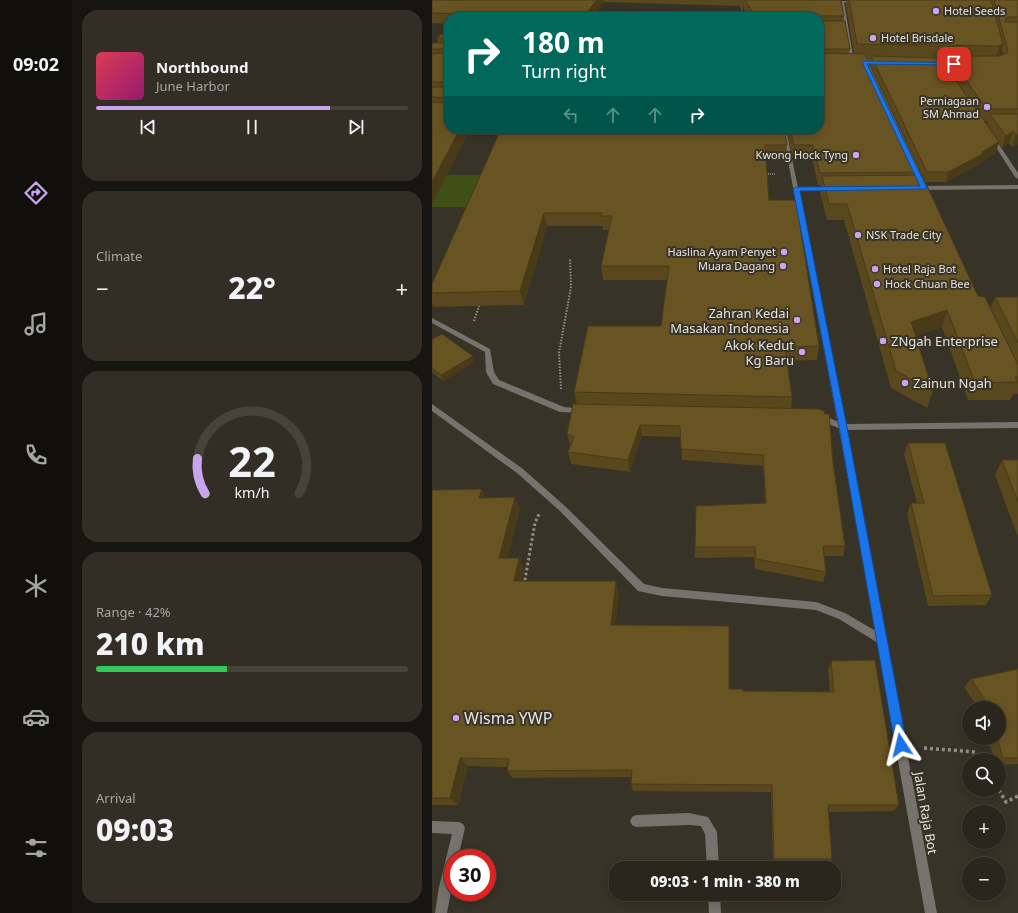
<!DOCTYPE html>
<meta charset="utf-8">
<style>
:root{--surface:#2a261d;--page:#322e26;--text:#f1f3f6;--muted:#a5a5a4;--line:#46433b;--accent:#c9a5ee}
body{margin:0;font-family:"Noto Sans",sans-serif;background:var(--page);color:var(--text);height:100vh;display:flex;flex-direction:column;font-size:15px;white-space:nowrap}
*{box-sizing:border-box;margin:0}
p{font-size:13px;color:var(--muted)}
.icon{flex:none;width:22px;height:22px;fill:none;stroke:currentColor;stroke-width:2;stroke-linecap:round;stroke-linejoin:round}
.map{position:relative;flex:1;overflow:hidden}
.side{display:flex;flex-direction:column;gap:10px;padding:10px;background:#171510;width:360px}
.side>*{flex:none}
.banner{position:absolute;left:12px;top:12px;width:380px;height:122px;border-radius:16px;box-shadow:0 2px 10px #0003,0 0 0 1px var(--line);background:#00695c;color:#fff;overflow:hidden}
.fabs{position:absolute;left:530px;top:701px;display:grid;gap:8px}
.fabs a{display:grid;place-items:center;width:44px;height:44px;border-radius:50%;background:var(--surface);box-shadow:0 2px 10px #0003,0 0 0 1px var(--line);font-size:20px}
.speed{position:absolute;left:12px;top:849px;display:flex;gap:8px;font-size:20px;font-weight:700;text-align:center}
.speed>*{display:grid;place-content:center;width:52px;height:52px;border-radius:50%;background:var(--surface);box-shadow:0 2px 10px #0003,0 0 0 1px var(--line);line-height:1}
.speed .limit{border:6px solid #d22;background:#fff;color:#111}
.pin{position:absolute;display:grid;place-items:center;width:34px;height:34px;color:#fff;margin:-17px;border-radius:8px;box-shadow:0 2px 6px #0006}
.me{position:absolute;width:44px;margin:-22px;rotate:350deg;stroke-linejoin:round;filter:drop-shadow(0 0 3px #0008)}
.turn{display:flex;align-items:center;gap:14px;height:84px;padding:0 12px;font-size:18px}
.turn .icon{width:52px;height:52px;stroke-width:2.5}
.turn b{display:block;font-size:28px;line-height:34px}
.lanes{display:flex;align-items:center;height:38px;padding:0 12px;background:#0003;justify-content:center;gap:20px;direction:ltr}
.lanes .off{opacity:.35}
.big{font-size:30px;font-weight:800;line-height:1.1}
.side .tile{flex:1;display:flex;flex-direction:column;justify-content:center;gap:6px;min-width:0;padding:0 14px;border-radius:16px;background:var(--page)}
.side .dial{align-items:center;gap:0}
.dial svg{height:104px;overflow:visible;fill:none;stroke:var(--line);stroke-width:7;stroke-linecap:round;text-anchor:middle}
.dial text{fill:var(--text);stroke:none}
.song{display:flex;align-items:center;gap:12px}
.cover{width:48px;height:48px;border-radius:6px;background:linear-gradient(135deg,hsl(350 70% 55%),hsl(320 70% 35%))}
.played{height:4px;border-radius:2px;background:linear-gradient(90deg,var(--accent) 75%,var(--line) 75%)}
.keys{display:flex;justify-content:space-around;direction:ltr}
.heat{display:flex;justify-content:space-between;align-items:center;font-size:22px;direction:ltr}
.charge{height:6px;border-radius:3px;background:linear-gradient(90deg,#34c759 42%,var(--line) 0)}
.trip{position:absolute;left:177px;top:861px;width:232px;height:40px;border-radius:16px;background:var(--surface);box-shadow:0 2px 10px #0003,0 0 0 1px var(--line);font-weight:800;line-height:40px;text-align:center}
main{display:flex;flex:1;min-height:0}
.menu{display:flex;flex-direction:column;width:72px;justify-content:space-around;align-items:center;background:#110f0c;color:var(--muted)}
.menu .icon{width:28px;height:28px}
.menu .active{color:var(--accent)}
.menu b{font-size:18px;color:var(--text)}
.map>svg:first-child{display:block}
.green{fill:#3f5017}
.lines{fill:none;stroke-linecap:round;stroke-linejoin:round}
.path-far4{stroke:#938f85;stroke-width:1;stroke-dasharray:1 1;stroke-linecap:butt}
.path-far3{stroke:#938f85;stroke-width:1.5;stroke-dasharray:1 1;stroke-linecap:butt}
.path-far2{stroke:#938f85;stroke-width:2;stroke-dasharray:1.5 1.5;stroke-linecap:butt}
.path-far1{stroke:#938f85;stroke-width:3;stroke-dasharray:2.5 2.5;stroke-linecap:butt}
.path{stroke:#938f85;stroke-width:3.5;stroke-dasharray:3 3;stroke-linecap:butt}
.lane{fill:#78726e;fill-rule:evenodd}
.street{fill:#78726e;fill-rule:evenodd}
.wall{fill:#59471d;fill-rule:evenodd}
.shaded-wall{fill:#493a18}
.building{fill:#685322;stroke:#493a18}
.route{fill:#1a73e8;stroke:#114b97}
.poi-dot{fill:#c9a5ee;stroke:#383327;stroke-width:1.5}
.labels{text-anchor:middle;stroke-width:4;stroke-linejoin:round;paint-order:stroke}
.far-poi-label{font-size:11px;fill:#e6e3dc;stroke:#383327;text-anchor:start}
.poi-label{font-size:13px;fill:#e6e3dc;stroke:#383327;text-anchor:end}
.street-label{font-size:13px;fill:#e6e3dc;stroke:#383327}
.near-poi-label{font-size:16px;fill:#e6e3dc;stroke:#383327;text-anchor:start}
</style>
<main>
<nav class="menu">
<b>09:02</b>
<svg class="icon active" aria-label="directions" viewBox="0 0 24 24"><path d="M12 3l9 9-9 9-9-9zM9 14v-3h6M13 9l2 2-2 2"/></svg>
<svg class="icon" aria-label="music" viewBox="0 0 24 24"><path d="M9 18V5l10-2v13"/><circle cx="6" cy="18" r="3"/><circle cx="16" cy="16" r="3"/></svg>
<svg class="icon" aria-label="phone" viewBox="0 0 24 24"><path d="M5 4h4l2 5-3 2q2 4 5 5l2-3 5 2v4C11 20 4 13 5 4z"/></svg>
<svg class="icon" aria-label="climate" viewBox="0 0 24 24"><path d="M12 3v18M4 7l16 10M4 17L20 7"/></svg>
<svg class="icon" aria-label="car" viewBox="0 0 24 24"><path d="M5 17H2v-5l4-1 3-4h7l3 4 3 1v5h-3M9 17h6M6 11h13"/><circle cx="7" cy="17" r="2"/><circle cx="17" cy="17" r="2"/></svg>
<svg class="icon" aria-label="filters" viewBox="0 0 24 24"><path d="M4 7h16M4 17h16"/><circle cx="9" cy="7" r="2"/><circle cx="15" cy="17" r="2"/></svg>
</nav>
<section class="side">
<div class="tile">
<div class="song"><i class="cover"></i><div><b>Northbound</b><p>June Harbor</p></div></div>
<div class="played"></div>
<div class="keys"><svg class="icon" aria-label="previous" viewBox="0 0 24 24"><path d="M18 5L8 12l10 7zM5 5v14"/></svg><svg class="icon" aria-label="pause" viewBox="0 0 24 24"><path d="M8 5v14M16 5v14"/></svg><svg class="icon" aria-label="next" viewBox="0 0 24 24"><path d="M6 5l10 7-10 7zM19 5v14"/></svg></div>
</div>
<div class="tile"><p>Climate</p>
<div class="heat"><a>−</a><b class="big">22°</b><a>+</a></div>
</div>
<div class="tile dial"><svg viewBox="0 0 100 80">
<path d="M14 69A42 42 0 1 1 86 69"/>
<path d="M14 69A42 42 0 0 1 8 42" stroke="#c9a5ee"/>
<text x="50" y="56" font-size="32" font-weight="700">22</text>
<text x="50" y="72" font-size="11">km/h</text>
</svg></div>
<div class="tile"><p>Range · 42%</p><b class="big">210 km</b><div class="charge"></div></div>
<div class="tile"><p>Arrival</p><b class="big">09:03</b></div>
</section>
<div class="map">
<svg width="586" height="913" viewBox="0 0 586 913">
<rect width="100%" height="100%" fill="#383327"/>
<path class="green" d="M9,175h42l-16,32h-35v-16z"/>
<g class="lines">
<path class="path-far4" d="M306,0l7,17"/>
<path class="path-far3" d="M332,174h11"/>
<g class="path-far2">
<path d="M42,321l6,-18"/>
<path d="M129,389l-2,-36 12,-66 -1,-28"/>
</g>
<path class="path-far1" d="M92,585l11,-62 4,-9"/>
<g class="path">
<path d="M492,748l52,4 4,8"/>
<path d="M567,790l7,12 12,-6"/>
</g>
<g class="lane">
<path d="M410,1l2,1 10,60 -2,1 -2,-1 -10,-60z"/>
<path d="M586,185v4l-101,1 -3,-2 3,-2z"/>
<path d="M398,187l3,2 -1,1 -36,1 -3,-2 3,-2z"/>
<path d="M0,318l58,31 4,23 5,8 65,27 21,2 1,2 -1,2 -25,-1 -67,-28 -7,-12 -1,-20 -53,-29z"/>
<path d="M0,404l91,65 43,38 78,77 18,4 154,14 29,11 41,24 1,3 -1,3 -4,2 -4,-2 -39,-24 -23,-9 -154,-14 -24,-5 -78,-80 -43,-38 -85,-62z"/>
<path d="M388,414l26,11 1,2 -4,3 -26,-11 -1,-2 1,-2z"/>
<path d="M257,813l19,4 9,15 2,36h-12l-2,-34 -4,-8 -12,-1 -53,2 -4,-2 -2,-4 2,-4 4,-2z"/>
<path d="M0,821l27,1 4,2 2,4 -7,30h-5v22l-6,33h-12l4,-26 13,-53 -20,-1z"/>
<path d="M276,894h12l1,19h-12z"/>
</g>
<g class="street">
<path d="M399,1h26l2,1 -27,1z"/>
<path d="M350,129h4l60,295 172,-2v6l-171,2 90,483h-12l-82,-462z"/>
<path d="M558,137h4l24,36v6l-3,-2 -25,-39z"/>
</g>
</g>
<g class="wall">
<path d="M0,0h409l3,16v5l6,28 -1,5h5l-8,-49 1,-5h-2h173v144l-6,3 -3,-4 -7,5 -3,-5 -3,9 -15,10 -1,2 -34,18h-21l53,114 12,13 5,-12h23v97h-5l-3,6h-42l-26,-73 -27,9 18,55 -6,17 -36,-20 -47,-168h-17l-7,-28 1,-7h-3l-6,-27h-19l-7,-29h33v-112h-70l-7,-11 -138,-4 -12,15h-143v7l-17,-1zM569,49l2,5 -3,1zM511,61h4l-1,5zM552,121h4l-1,4zM487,171l2,4h-3z"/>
<path d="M17,28v101h21l-38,75v-161h6l-1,-5z"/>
<path d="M51,129h301l3,16 -1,13h-20l3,42 50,146 -2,14 -30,1 5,36 -1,12 42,53 12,84 -2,10h-19l2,16 -3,10 -68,-13 -1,-12 -59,1v-11l70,-44 -2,-37 -81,-6 -1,-23 -39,-1 -12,36 -59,-8 -3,-12 3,-7h-1l-3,-11 10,-30 -3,-12 87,-66 6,-46h-64l-2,-14 8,-36h-6v-4h-56l-23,79 -91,2 -1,-3v-20l66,-148z"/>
<path d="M0,339l43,23 -32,19 -11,-9z"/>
<path d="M476,443l84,152 -6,10 -58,1 -21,-92 4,-11h6l-13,-49z"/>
<path d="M570,460h16v77l-23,-62z"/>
<path d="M0,490l54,8 34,11 -13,49 17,11 -3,12 98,11 -4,33 114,64 14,2 87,1 -2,-21 3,-10 68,144 -5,6 -66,1 4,47 -3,5h-56l-2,-72 -138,-1 -2,-7v-7l-118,1 -6,-7v-4l-39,-1 -10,39h-26z"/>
<path d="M586,669v95l-19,1v-5h-5l-6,-22h11v-30h-21l-14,-21 7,-8z"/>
</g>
<g class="shaded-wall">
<path d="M165,0h7v2l-12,15h-9z"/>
<path d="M571,44l-5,16 -3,2 4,-16z"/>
<path d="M28,129h10l-38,75v-22z"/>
<path d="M581,131l-4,12 -7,5 4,-12z"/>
<path d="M586,134v10l-6,3 4,-12z"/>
<path d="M567,142l-3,10 -15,10 -1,2 -34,18 2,-10z"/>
<path d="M112,213l3,13 -23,79 -4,-14z"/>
<path d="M515,310l-5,17 -36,12 5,-17z"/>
<path d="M41,356l2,6 -32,19 -2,-6z"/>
<path d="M208,425l2,11 -12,36 -2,-12z"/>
<path d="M50,489l5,11 -8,-2z"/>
<path d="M83,497l5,12 -15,60 -6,-11z"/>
<path d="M87,558l5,11 -5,23 -5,-11z"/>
<path d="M184,581l3,11 -5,43 -3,-10z"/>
<path d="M28,758l8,8 -10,39 -8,-7z"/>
</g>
<g class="building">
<path d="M0,0h165l-14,17h-121l3,-3 -33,-1z"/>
<path d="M313,0h96l3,16h-24l-1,3v-2h-63z"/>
<path d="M417,0h142l12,44 -4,2 -142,-2z"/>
<path d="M562,0h24v17h-11l-2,5h13v87h-31l-39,-53h51l8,-3 1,-2z"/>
<path d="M387,20l1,1h25l5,28h-30l-1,4z"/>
<path d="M17,28v101h11l-28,53v-80l13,1 2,-2 -1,-3 -14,-1v-10h15l-1,-5h-14v-28l15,-1 -1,-4h-14v-6h15v-4l-10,-1z"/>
<path d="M387,53l46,1 55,116h-3l1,2 -98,1 -7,-28h-19l-4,-16h29z"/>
<path d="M439,56l69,2 59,84 -17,10 1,2 -35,18h-21z"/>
<path d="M558,114h28v20l-2,1 -3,-4 -7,5z"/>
<path d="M69,129h283l3,16h-22l4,55h27l23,146 -34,1 7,50 -218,-5 14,-66h73l8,-60h-68l11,-50h-11l1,-3h-58l-24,78 -88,2v-9z"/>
<path d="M490,175l56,121 7,1 33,68v12h-3l3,5 -43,1 -28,-73 -36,12 22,69 -37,-20 -49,-167h-18l-7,-28z"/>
<path d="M563,297h23v46z"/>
<path d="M10,334l31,22 -32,19 -9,-7v-29z"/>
<path d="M141,404l246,5 5,2 1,3h4l4,48 12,84h-22l3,26 -70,-13 -1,-12h-60l1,-41 70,-3 -3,-48 -82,-6 -1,-23 -40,-1 -12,35 -60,-8 6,-15 -7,-3z"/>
<path d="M476,443h37l47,152 -59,1 -22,-93h13z"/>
<path d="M570,460h16v42z"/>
<path d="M50,489l-3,9 36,-1 -16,61h20l-5,23h102l-5,44 118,1v63h14v2l91,1 -3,-31 44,-1 24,145h-71l4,54h-58l-2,-74 -141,-1 1,-14 -125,1 2,-12 -49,-1 -10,40h-18v-308z"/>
<path d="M586,669v89h-15l-6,-20h2v-30h-11l-2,-6 -15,-23z"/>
</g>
<path class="route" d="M432,61l90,2 2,1 -2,1 -87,-1 60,124 -1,1 -126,2 47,236 60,318 -2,4 -4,2 -5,-2 -1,-4 -56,-318 -46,-238 3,-2 124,-1 -58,-124z"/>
<g class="poi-dot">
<circle cx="504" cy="11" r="4"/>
<circle cx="441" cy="38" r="4"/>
<circle cx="555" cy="107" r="4"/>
<circle cx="424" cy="155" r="4"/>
<circle cx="426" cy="235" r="4"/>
<circle cx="352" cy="252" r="4"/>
<circle cx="351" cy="266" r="4"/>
<circle cx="443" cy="269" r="4"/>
<circle cx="445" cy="284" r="4"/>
<circle cx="365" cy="320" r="4"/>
<circle cx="451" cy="341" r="4"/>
<circle cx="370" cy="352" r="4"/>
<circle cx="473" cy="383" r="4"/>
<circle cx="24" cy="718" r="4"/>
</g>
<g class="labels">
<g class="far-poi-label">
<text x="512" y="15">Hotel Seeds</text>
<text x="449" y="42">Hotel Brisdale</text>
<text x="547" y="105" text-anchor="end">Perniagaan<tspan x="547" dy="13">SM Ahmad</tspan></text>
<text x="416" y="159" text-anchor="end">Kwong Hock Tyng</text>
<text x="434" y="239">NSK Trade City</text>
<text x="344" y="256" text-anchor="end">Haslina Ayam Penyet</text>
<text x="343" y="270" text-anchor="end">Muara Dagang</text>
<text x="451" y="273">Hotel Raja Bot</text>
<text x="453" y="288">Hock Chuan Bee</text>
</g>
<g class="poi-label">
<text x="357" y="318">Zahran Kedai<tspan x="357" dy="15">Masakan Indonesia</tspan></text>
<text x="459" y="346" text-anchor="start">ZNgah Enterprise</text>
<text x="362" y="350">Akok Kedut<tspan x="362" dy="15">Kg Baru</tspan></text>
<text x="481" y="388" text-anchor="start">Zainun Ngah</text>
</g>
<g class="street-label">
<text transform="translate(494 813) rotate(80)" y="5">Jalan Raja Bot</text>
</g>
<g class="near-poi-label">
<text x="32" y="724">Wisma YWP</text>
</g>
</g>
</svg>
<div class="fabs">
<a><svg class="icon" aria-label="sound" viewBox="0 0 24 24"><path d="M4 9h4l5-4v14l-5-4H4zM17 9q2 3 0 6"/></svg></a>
<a><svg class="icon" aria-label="search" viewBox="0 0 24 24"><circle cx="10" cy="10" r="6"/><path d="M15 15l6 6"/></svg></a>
<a>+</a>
<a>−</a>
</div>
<div class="speed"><div class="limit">30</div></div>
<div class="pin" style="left:522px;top:64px;background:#d93025"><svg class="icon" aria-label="arrive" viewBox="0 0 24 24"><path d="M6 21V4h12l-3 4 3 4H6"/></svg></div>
<svg class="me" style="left:469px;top:745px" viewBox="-20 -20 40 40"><path d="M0-17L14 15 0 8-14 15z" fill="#1a73e8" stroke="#fff" stroke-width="4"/></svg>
<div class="trip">09:03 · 1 min · 380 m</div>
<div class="banner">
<div class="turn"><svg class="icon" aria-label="right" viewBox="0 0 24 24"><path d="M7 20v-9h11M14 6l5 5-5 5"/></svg><div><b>180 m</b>Turn right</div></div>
<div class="lanes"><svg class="icon off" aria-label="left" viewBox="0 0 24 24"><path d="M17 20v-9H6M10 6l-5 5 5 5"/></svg><svg class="icon off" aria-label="ahead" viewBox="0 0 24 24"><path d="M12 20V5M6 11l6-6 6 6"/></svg><svg class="icon off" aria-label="ahead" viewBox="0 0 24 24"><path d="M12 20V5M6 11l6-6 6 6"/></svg><svg class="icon" aria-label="right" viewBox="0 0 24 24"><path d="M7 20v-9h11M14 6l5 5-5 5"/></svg></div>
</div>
</div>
</main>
